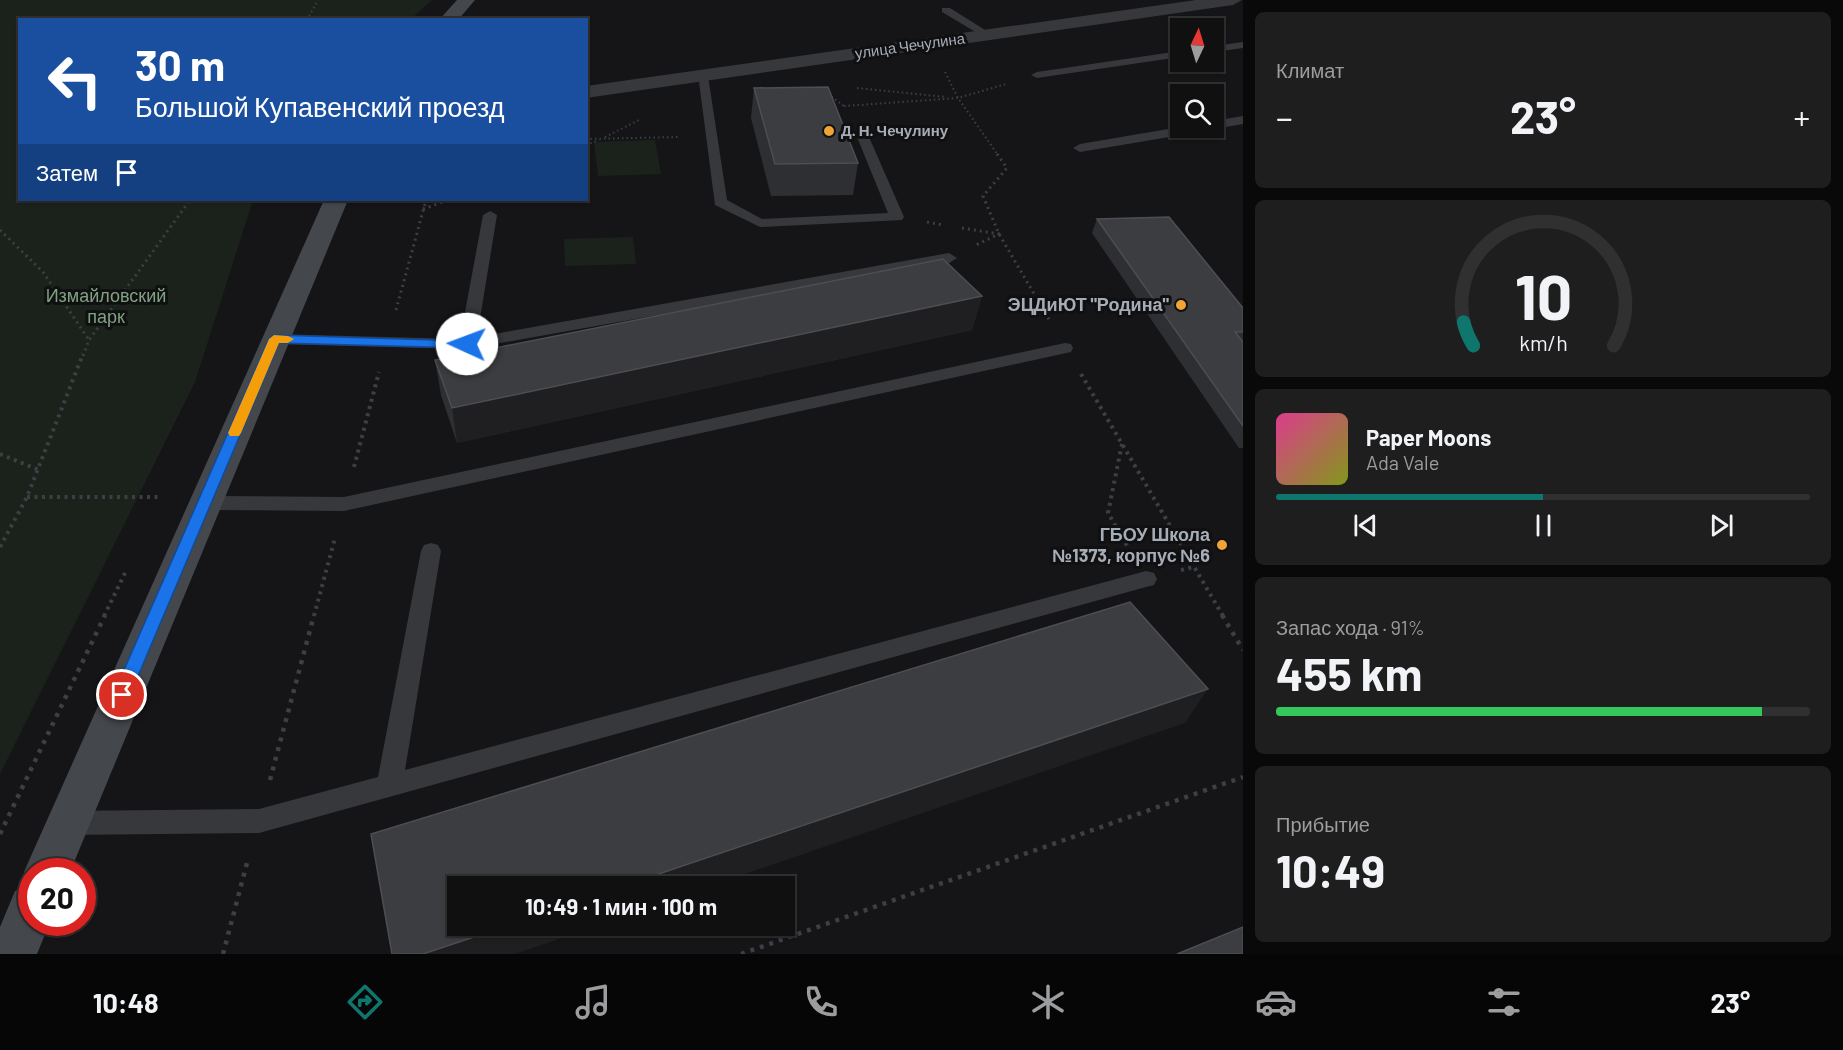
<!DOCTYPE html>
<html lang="ru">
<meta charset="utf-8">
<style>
:root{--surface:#101011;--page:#1e1e1f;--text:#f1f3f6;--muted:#9c9d9f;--line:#303031;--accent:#0f766e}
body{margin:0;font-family:Barlow,sans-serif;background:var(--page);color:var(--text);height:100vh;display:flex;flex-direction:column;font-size:22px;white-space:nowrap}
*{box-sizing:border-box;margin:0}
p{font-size:20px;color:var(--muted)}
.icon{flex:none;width:33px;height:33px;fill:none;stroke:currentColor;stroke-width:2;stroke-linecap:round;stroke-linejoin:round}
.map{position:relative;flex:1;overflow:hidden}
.side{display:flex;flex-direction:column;gap:12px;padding:12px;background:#090909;width:600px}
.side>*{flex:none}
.top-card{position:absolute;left:18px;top:18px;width:570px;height:183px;border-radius:0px;box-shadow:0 2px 4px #0004,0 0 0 2px var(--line);background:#1a4fa0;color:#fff;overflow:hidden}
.needle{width:39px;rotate:4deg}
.fabs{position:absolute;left:1170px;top:18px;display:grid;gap:12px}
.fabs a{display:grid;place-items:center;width:54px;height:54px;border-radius:0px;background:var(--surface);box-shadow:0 2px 4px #0004,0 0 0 2px var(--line);font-size:30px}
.speed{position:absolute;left:18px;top:858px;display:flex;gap:12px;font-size:30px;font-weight:700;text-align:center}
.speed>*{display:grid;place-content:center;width:78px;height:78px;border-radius:50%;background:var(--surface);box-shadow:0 2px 4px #0004,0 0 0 2px var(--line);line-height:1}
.speed .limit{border:9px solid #d22;background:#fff;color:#111}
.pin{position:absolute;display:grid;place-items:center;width:51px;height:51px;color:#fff;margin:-26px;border:3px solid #fff;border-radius:50%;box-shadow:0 2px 6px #0007}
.me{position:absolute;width:66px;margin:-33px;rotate:272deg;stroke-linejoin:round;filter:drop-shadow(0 0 4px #0008)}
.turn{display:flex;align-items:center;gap:21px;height:126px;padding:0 18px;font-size:27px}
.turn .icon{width:78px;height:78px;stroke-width:2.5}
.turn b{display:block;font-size:42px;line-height:51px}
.then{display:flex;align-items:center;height:57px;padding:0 18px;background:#0003;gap:12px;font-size:22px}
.big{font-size:45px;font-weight:700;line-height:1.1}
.side .card{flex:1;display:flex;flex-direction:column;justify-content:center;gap:9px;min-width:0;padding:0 21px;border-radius:9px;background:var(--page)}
.side .dial{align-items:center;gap:0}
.dial svg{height:156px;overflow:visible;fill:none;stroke:var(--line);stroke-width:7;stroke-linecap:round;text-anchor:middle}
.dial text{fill:var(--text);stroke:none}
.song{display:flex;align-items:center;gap:18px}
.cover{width:72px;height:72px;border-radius:9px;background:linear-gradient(135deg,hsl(330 70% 55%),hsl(70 70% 35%))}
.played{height:6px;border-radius:3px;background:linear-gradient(90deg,var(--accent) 50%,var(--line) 50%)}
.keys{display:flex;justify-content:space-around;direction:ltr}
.heat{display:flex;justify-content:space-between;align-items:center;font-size:33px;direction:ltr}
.charge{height:9px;border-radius:4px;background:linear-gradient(90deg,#34c759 91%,var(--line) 0)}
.trip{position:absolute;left:447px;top:876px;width:348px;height:60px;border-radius:0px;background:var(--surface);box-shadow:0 2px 4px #0004,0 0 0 2px var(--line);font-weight:700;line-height:60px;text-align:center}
.menu{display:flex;height:96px;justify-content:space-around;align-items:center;background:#060607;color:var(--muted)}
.menu .icon{width:42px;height:42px}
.menu .on{color:var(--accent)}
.menu b{font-size:27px;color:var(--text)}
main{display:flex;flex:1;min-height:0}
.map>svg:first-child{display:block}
.green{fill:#1b221c}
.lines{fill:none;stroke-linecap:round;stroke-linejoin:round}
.path-far3{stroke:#3c3f43;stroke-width:2;stroke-dasharray:1.5 3;stroke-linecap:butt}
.path-far2{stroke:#3c3f43;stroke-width:3;stroke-dasharray:2 4;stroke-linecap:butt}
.path-far1{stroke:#3c3f43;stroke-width:4;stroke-dasharray:3 4.5;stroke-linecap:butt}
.path{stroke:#3c3f43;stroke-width:4.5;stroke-dasharray:4 6;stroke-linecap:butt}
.service{fill:#36383c;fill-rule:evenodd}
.minor{fill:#36383c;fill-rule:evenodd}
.secondary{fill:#44474c;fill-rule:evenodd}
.wall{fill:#2e2f32}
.shaded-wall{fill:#1f1f21}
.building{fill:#3b3d40;stroke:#4c4e53;stroke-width:1.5}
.route{fill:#1a73e8;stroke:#114b97;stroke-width:1.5}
.slow{fill:#f59e0b}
.poi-dot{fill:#f0a435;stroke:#101012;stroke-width:2}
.labels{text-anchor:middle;stroke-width:6;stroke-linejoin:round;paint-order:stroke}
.far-street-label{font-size:15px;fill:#a7adb7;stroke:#101012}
.far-poi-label{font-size:15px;font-weight:bold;fill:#a7adb7;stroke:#101012;text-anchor:start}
.park-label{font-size:18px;fill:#7fa27f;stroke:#101012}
.poi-label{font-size:18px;font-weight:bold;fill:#a7adb7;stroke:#101012;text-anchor:end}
</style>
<main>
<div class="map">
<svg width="1243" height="954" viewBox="0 0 1243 954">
<rect width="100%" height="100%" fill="#151517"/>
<g class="green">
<path d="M0,0h432l-21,19 -391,1v180h233l-58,182 -195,392z"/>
<path d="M655,140l6,34 -63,2 -4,-34z"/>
<path d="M633,237l3,27 -71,2 -1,-27z"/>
</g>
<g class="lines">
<g class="path-far3">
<path d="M307,20l11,-20"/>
<path d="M945,72l13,26 40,57"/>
<path d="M857,88l89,9"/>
<path d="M828,94l16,12"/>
<path d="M844,106l114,-8 48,-14"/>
<path d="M605,137l34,-17"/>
<path d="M586,139l93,-2"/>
<path d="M586,145l13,-5"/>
</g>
<g class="path-far2">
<path d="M997,154l10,14 -24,28 16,38 51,87"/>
<path d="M423,209l25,-9"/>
<path d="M927,222l16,3"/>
<path d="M962,228l37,6 -23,11"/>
<path d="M0,230l43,42 46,68"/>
<path d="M396,310l30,-110"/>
<path d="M83,356l6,-16 101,-140"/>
</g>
<g class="path-far1">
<path d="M1081,374l142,242"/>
<path d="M1122,444l-14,69 21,36"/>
<path d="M0,454l39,16"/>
<path d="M354,467l25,-95"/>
<path d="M27,497h133"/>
<path d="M0,547l27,-50 56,-143"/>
<path d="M1181,570l13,-3"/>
<path d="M104,616l22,-45"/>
<path d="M314,616l21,-78"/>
</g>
<g class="path">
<path d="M1222,615l21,35"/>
<path d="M270,780l44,-165"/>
<path d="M0,834l105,-219"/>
<path d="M223,954l25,-95"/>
<path d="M741,954l502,-177"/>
</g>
<g class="service">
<path d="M942,8h8l43,27 -9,2 -42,-25z"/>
<path d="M1243,42v6l-29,4v-6z"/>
<path d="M1180,51v6l-143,21 -6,-3 6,-3z"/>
<path d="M698,74l10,2 19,124 35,19 126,-6 -31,-76 6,-4 6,4 35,80 -2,3 -142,7 -45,-22z"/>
<path d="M1243,116v8l-29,5 -5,-1h5v-7z"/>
<path d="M1180,127l25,1 -6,4 -119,20 -7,-4 7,-4z"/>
<path d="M490,211l7,4 -20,122 472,-84 8,5 -8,5 -482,86 -193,-5 -8,-5 8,-5 186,5 23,-124z"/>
<path d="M1065,343l6,1 2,4 -2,4 -727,159 -140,-1 -7,-2 -3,-5 3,-5 7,-2 140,1z"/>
<path d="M431,543l7,2 3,6 -36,219 741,-199 8,2 3,6 -3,6 -8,2 -887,246 -193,2 -9,-3 -4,-9 4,-9 9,-3 193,-2 119,-32 43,-226 3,-6z"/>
</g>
<path class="minor" d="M1196,0h46l-9,5 -647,93v-12z"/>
<g class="secondary">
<path d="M457,0h18l-17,20h-19z"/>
<path d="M324,200h24l-278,672h-38v50h18l-13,32h-37v-27l15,-36 15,-6 -6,-13 7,-16z"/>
</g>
</g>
<g class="wall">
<path d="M754,88l104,75 -5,32 -82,1 -20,-78z"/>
<path d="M1097,219l146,89v140h-4l-147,-215z"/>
<path d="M982,296l-10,34 -515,113 -16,-48 -6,-35z"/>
</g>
<g class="shaded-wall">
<path d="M982,296l-10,34 -515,113 -5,-35z"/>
<path d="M1208,689l-23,34 -475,163h-87z"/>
<path d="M507,926h90l-82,28h-92z"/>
</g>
<g class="building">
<path d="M828,87l30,76 -83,1 -21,-76z"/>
<path d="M1169,217l74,91v24h-8l8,10v84l-146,-207z"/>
<path d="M943,259l39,37 -530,112 -17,-48z"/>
<path d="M1130,602l78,87 -585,197h-165v40h49l-84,28h-31l-21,-120z"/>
<path d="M1243,927v27h-66z"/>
</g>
<path class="route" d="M274,335l193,6 6,3 -6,4 -188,-5 -149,352 -3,5h-11l-3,-5 156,-356z"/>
<path class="slow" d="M288,336l6,3 -6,4h-9l-38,90 -2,3h-9l-2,-3 41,-94 5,-4z"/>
<g class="poi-dot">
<circle cx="829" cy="131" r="6"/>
<circle cx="1181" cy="305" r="6"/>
<circle cx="1222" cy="545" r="6"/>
</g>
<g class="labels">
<g class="far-street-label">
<text transform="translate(910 46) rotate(-8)" y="5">улица Чечулина</text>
</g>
<g class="far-poi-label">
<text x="841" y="136">Д. Н. Чечулину</text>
</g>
<g class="park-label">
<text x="106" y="302">Измайловский<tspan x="106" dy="21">парк</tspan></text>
</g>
<g class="poi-label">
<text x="1169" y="311">ЭЦДиЮТ "Родина"</text>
<text x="1210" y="541">ГБОУ Школа<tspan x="1210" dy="21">№1373, корпус №6</tspan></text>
</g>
</g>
</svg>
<div class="fabs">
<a><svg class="needle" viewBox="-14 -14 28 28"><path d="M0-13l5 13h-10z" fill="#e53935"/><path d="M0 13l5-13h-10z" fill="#9c9d9f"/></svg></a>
<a><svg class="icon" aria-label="search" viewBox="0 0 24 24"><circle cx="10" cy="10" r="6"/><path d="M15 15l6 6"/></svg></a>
</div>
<div class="speed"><div class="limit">20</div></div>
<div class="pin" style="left:122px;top:695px;background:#d93025"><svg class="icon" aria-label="arrive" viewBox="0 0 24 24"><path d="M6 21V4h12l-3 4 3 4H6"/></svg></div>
<svg class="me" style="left:467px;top:344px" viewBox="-20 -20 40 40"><circle r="19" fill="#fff"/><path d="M0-13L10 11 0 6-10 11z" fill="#1a73e8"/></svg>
<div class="trip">10:49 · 1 мин · 100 m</div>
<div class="top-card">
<div class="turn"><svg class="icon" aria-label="left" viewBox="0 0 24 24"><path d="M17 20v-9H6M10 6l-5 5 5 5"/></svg><div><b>30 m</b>Большой Купавенский проезд</div></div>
<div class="then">Затем<svg class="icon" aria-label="arrive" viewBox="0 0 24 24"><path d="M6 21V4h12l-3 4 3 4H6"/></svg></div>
</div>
</div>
<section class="side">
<div class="card"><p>Климат</p>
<div class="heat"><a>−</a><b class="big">23°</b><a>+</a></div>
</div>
<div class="card dial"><svg viewBox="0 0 100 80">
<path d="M14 69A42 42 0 1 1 86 69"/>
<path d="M14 69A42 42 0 0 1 9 57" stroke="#0f766e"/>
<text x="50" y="56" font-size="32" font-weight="700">10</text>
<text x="50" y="72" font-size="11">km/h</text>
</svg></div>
<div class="card">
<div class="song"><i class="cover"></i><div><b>Paper Moons</b><p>Ada Vale</p></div></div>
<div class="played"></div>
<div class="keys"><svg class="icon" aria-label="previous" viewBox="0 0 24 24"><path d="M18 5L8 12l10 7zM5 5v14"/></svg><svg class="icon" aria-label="pause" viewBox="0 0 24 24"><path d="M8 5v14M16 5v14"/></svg><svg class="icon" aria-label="next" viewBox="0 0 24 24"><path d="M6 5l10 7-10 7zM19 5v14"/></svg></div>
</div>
<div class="card"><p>Запас хода · 91%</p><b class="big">455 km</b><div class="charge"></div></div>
<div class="card"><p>Прибытие</p><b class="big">10:49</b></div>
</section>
</main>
<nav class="menu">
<b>10:48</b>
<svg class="icon on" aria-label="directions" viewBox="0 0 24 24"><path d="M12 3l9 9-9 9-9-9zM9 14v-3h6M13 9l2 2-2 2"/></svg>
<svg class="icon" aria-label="music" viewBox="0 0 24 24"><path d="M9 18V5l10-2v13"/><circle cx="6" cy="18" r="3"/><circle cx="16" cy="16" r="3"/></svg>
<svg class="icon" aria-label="phone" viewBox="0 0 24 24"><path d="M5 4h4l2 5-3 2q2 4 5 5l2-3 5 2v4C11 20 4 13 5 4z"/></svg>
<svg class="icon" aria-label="climate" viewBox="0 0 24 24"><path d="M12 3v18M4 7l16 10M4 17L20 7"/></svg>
<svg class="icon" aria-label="car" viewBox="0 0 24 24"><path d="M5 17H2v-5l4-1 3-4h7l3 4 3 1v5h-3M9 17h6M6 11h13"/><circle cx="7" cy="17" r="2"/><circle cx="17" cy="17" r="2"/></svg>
<svg class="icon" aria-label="filters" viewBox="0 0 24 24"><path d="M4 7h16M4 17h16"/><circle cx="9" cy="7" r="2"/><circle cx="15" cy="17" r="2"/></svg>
<b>23°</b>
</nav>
